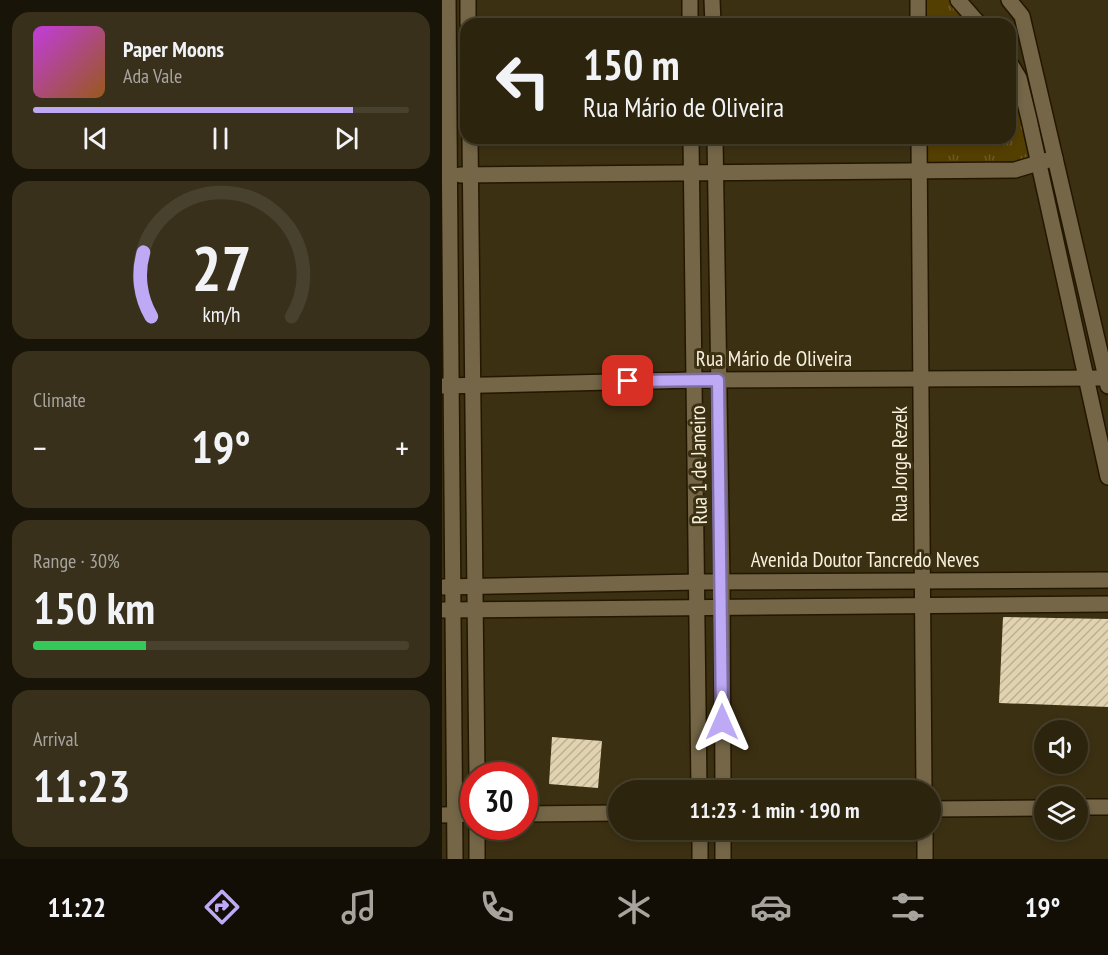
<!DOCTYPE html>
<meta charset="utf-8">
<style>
:root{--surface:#2d240e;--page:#39301c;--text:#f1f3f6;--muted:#a7a49e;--line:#48412e;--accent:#bea9f5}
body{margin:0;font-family:"PT Sans Narrow",sans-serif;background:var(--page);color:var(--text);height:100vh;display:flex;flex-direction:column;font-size:22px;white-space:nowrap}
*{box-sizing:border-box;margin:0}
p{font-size:20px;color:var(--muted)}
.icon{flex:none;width:33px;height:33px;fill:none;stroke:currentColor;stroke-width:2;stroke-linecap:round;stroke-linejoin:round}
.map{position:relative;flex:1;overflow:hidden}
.side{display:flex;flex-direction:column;gap:12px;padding:12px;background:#191408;width:442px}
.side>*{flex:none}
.top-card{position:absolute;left:18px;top:18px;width:556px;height:126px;border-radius:18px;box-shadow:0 3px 9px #0003,0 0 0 2px var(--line);background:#2d240e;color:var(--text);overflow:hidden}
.buttons{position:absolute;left:592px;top:720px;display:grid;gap:12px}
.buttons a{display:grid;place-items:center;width:54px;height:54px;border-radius:50%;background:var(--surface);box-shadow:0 3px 9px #0003,0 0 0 2px var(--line);font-size:30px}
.speed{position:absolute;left:18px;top:762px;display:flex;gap:12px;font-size:30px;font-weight:700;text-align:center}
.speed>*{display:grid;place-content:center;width:78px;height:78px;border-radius:50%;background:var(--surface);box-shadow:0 3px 9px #0003,0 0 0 2px var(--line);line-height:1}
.speed .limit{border:9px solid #d22;background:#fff;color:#111}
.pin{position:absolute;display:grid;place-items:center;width:51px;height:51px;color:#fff;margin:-26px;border-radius:12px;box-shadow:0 3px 9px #0006}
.me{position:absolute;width:66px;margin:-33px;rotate:0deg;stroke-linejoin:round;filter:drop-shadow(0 0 4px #0008)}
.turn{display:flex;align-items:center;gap:21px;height:126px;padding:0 24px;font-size:27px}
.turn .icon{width:78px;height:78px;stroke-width:2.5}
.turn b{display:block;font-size:42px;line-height:51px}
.big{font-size:45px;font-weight:600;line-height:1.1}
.side .widget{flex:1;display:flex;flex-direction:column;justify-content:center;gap:9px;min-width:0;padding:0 21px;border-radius:18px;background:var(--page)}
.side .dial{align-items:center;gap:0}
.dial svg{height:156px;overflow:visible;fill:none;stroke:var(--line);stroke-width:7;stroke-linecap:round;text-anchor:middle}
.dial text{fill:var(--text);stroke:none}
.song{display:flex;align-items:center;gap:18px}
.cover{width:72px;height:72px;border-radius:9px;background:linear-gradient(135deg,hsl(290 70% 55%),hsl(30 70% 35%))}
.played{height:6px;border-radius:3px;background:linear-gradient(90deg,var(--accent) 85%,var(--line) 85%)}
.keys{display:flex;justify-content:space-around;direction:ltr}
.heat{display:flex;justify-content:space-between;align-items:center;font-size:33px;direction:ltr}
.charge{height:9px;border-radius:4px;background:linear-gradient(90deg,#34c759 30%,var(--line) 0)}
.trip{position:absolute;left:166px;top:780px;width:333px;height:60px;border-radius:30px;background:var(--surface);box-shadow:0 3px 9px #0003,0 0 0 2px var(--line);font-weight:600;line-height:60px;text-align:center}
.dock{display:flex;height:96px;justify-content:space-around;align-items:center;background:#120e06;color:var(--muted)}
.dock .icon{width:42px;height:42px}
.dock .current{color:var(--accent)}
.dock b{font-size:27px;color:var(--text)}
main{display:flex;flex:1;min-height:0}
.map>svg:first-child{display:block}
.grass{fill:url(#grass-tufts)}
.building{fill:url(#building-hatch)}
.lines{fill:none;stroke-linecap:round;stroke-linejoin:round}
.street-casing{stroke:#231700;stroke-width:18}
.secondary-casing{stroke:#231700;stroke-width:18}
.street{stroke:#746647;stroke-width:15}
.secondary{stroke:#746647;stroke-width:15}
.route-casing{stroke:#7c6e9f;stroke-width:15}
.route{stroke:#bea9f5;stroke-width:10}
.labels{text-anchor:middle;stroke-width:6;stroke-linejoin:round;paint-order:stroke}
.street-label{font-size:21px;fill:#f7f0de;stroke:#3c3012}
</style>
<main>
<section class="side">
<div class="widget">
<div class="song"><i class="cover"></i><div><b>Paper Moons</b><p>Ada Vale</p></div></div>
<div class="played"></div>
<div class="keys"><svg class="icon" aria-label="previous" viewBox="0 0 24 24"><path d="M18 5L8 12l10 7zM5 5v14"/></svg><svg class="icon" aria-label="pause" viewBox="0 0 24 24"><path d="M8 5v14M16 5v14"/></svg><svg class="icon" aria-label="next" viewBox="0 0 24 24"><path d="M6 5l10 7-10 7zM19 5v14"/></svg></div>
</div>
<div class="widget dial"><svg viewBox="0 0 100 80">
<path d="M14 69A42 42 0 1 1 86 69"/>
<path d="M14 69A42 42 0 0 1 10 36" stroke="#bea9f5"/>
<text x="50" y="56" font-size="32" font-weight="700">27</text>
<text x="50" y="72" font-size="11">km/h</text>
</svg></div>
<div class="widget"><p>Climate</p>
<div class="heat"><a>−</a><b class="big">19°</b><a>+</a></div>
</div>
<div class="widget"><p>Range · 30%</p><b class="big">150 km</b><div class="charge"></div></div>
<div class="widget"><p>Arrival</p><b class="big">11:23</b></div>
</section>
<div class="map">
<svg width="666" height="859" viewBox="0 0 666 859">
<defs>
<pattern id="grass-tufts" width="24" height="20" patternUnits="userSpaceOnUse" patternTransform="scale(1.5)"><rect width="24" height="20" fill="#543f02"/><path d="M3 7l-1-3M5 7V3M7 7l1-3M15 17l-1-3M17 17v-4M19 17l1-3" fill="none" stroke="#6d5b26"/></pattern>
<pattern id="building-hatch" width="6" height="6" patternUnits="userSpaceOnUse" patternTransform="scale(1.5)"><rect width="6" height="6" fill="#e1d2b0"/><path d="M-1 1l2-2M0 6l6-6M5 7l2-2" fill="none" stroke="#bbb095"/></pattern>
</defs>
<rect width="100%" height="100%" fill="#3c3012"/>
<g class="grass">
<path d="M482,0h27l23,24h-50z"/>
<path d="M569,67l23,93 -109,5v-27h85z"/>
</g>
<g class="building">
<path d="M561,617l105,2v88l-109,-4z"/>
<path d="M110,737l50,4 -4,47 -49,-4z"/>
</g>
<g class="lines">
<g class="street-casing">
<g id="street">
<path d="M6,0l7,859"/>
<path d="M26,0v24"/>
<path d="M248,0v24"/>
<path d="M270,0l1,24"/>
<path d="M476,0v24"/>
<path d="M28,138l7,638"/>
<path d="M249,138l8,652"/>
<path d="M273,138l7,444 1,208"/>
<path d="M477,138l5,652"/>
<path d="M18,175l555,-5 40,-12"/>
<path d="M0,386l252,-6 412,-2"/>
<path d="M636,807h30"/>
<path d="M489,809l114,-1"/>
<path d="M82,814l95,-1"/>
<path d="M0,815l32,-1"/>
<path d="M35,826v33"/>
<path d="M258,830v29"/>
<path d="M281,830v29"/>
<path d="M483,830v29"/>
</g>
</g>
<g class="secondary-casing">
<g id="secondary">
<path d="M516,0l21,24"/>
<path d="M567,0l13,16 86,370"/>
<path d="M568,63l9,15 10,41 79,358"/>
<path d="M0,587l255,-5 411,-2"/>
<path d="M0,610l666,-6"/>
</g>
</g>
<use href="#street" class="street"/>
<use href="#secondary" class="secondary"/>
</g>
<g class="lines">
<g class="route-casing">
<path id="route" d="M186,381l90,-1 4,342"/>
</g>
<use href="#route" class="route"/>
</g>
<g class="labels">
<g class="street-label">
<text x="332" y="366">Rua Mário de Oliveira</text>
<text transform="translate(458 464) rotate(-90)" y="7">Rua Jorge Rezek</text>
<text transform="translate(257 465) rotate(-91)" y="7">Rua 1 de Janeiro</text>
<text x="423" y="567">Avenida Doutor Tancredo Neves</text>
</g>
</g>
</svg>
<div class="buttons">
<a><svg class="icon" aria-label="sound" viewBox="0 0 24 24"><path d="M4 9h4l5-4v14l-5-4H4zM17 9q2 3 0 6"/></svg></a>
<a><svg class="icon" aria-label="layers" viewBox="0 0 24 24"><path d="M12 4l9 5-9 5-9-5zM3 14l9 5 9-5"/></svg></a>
</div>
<div class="speed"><div class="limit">30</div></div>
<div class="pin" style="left:186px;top:381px;background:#d93025"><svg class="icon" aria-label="arrive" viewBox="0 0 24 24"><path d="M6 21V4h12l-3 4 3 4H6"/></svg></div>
<svg class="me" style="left:280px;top:722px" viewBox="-20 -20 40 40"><path d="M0-17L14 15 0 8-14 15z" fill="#bea9f5" stroke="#fff" stroke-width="4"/></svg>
<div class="trip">11:23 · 1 min · 190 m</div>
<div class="top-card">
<div class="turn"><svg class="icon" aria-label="left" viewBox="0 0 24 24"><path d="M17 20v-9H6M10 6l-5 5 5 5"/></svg><div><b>150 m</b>Rua Mário de Oliveira</div></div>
</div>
</div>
</main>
<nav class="dock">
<b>11:22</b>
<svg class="icon current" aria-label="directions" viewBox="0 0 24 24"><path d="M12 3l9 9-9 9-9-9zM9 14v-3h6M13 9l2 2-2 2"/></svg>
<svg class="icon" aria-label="music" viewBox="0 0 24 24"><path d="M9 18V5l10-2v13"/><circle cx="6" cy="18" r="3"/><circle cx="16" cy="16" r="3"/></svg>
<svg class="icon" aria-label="phone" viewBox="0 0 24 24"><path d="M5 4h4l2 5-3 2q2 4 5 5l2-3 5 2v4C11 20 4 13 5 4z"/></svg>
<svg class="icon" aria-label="climate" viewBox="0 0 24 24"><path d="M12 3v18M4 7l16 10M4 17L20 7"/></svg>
<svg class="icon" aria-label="car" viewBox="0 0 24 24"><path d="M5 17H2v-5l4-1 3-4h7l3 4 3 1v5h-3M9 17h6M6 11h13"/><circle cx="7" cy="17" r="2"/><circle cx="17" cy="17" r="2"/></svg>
<svg class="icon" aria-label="filters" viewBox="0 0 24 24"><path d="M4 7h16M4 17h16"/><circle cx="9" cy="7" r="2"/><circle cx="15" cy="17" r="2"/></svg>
<b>19°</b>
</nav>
